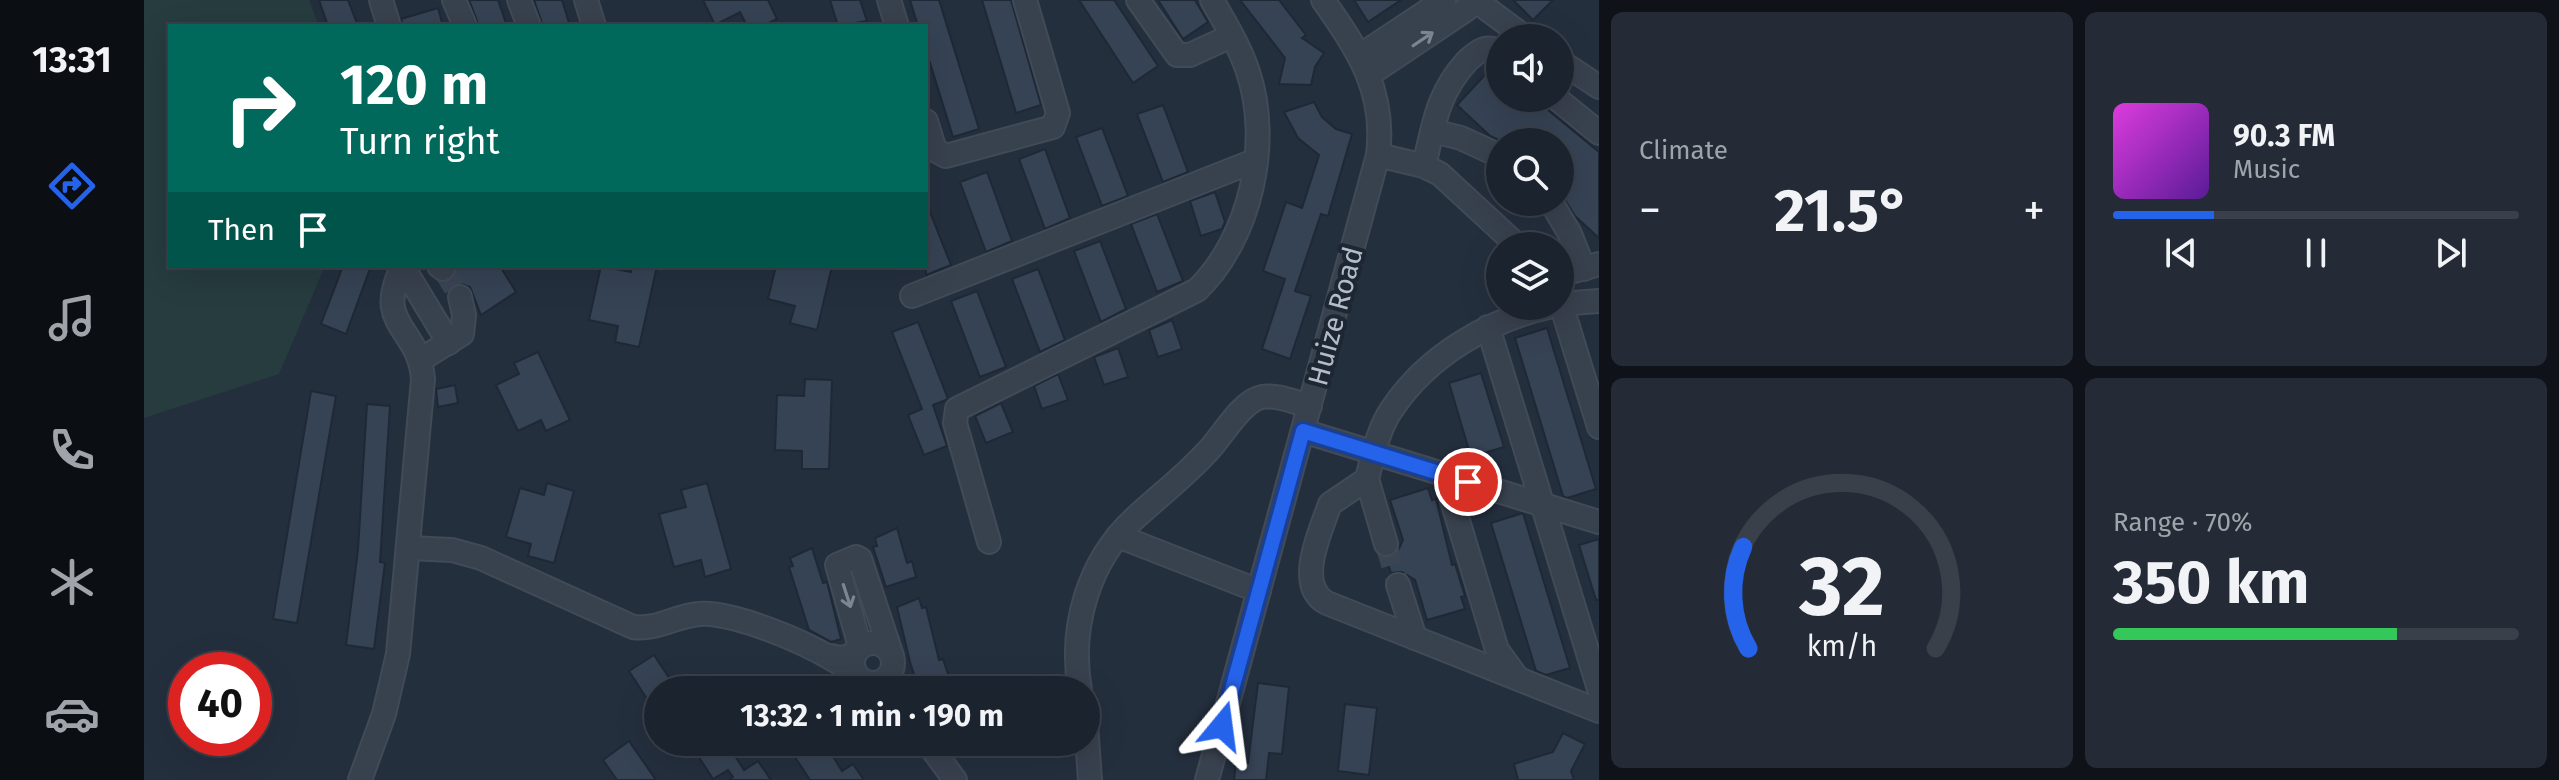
<!DOCTYPE html>
<meta charset="utf-8">
<style>
:root{--surface:#1b232e;--page:#242b36;--text:#f1f3f6;--muted:#a0a4aa;--line:#39404a;--accent:#2563eb}
body{margin:0;font-family:"Fira Sans",sans-serif;background:var(--page);color:var(--text);height:100vh;display:flex;flex-direction:column;font-size:30px;white-space:nowrap}
*{box-sizing:border-box;margin:0}
p{font-size:26px;color:var(--muted)}
.icon{flex:none;width:44px;height:44px;fill:none;stroke:currentColor;stroke-width:2;stroke-linecap:round;stroke-linejoin:round}
.map{position:relative;flex:1;overflow:hidden}
.details{display:flex;flex-direction:column;gap:12px;padding:12px;background:#0f1319;width:960px}
.details>*{flex:none}
.banner{position:absolute;left:24px;top:24px;width:760px;height:244px;border-radius:0px;box-shadow:0 8px 32px #0002,0 0 0 2px var(--line);background:#00695c;color:#fff;overflow:hidden}
.controls{position:absolute;left:1342px;top:24px;display:grid;gap:16px}
.controls a{display:grid;place-items:center;width:88px;height:88px;border-radius:50%;background:var(--surface);box-shadow:0 8px 32px #0002,0 0 0 2px var(--line);font-size:40px}
.speed{position:absolute;left:24px;top:652px;display:flex;gap:16px;font-size:40px;font-weight:700;text-align:center}
.speed>*{display:grid;place-content:center;width:104px;height:104px;border-radius:50%;background:var(--surface);box-shadow:0 8px 32px #0002,0 0 0 2px var(--line);line-height:1}
.speed .limit{border:12px solid #d22;background:#fff;color:#111}
.pin{position:absolute;display:grid;place-items:center;width:68px;height:68px;color:#fff;margin:-34px;border:4px solid #fff;border-radius:50%;box-shadow:0 2px 8px #0007}
.me{position:absolute;width:88px;margin:-44px;rotate:16deg;stroke-linejoin:round;filter:drop-shadow(0 0 6px #0008)}
.turn{display:flex;align-items:center;gap:28px;height:168px;padding:0 40px;font-size:36px}
.turn .icon{width:104px;height:104px;stroke-width:2.5}
.turn b{display:block;font-size:56px;line-height:68px}
.then{display:flex;align-items:center;height:76px;padding:0 40px;background:#0003;gap:16px;font-size:30px}
.big{font-size:60px;font-weight:700;line-height:1.1}
.details .widget{flex:1;display:flex;flex-direction:column;justify-content:center;gap:12px;min-width:0;padding:0 28px;border-radius:12px;background:var(--page)}
.details .dial{align-items:center;gap:0}
.dial svg{height:208px;overflow:visible;fill:none;stroke:var(--line);stroke-width:7;stroke-linecap:round;text-anchor:middle}
.dial text{fill:var(--text);stroke:none}
.song{display:flex;align-items:center;gap:24px}
.cover{width:96px;height:96px;border-radius:12px;background:linear-gradient(135deg,hsl(300 70% 55%),hsl(270 70% 35%))}
.played{height:8px;border-radius:4px;background:linear-gradient(90deg,var(--accent) 25%,var(--line) 25%)}
.keys{display:flex;justify-content:space-around;direction:ltr}
.heat{display:flex;justify-content:space-between;align-items:center;font-size:44px;direction:ltr}
.charge{height:12px;border-radius:6px;background:linear-gradient(90deg,#34c759 70%,var(--line) 0)}
.details .tiles{flex:1;display:grid;gap:12px;grid-template-columns:repeat(2,1fr)}
.trip{position:absolute;left:500px;top:676px;width:456px;height:80px;border-radius:40px;background:var(--surface);box-shadow:0 8px 32px #0002,0 0 0 2px var(--line);font-weight:700;line-height:80px;text-align:center}
main{display:flex;flex:1;min-height:0}
.tab-bar{display:flex;flex-direction:column;width:144px;justify-content:space-around;align-items:center;background:#0b0e12;color:var(--muted)}
.tab-bar .icon{width:56px;height:56px}
.tab-bar .current{color:var(--accent)}
.tab-bar b{font-size:36px;color:var(--text)}
.map>svg:first-child{display:block}
.green{fill:#263c3f}
.building{fill:#364354;stroke:#1f2835;stroke-width:2}
.lines{fill:none;stroke-linecap:round;stroke-linejoin:round}
.minor-tunnel{stroke:#3a4453;stroke-width:22;stroke-dasharray:22 11;stroke-linecap:butt}
.minor-casing{stroke:#414a57;stroke-width:26}
.minor{stroke:#38414e;stroke-width:22}
.oneway{stroke:#7c8592}
.route-casing{stroke:#184099;stroke-width:20}
.route{stroke:#2563eb;stroke-width:14}
.labels{text-anchor:middle;stroke-width:8;stroke-linejoin:round;paint-order:stroke}
.street-label{font-size:28px;fill:#b4bcc9;stroke:#1d2633}
</style>
<main>
<nav class="tab-bar">
<b>13:31</b>
<svg class="icon current" aria-label="directions" viewBox="0 0 24 24"><path d="M12 3l9 9-9 9-9-9zM9 14v-3h6M13 9l2 2-2 2"/></svg>
<svg class="icon" aria-label="music" viewBox="0 0 24 24"><path d="M9 18V5l10-2v13"/><circle cx="6" cy="18" r="3"/><circle cx="16" cy="16" r="3"/></svg>
<svg class="icon" aria-label="phone" viewBox="0 0 24 24"><path d="M5 4h4l2 5-3 2q2 4 5 5l2-3 5 2v4C11 20 4 13 5 4z"/></svg>
<svg class="icon" aria-label="climate" viewBox="0 0 24 24"><path d="M12 3v18M4 7l16 10M4 17L20 7"/></svg>
<svg class="icon" aria-label="car" viewBox="0 0 24 24"><path d="M5 17H2v-5l4-1 3-4h7l3 4 3 1v5h-3M9 17h6M6 11h13"/><circle cx="7" cy="17" r="2"/><circle cx="17" cy="17" r="2"/></svg>
</nav>
<div class="map">
<svg width="1455" height="780" viewBox="0 0 1455 780">
<rect width="100%" height="100%" fill="#242f3e"/>
<path class="green" d="M0,0h165l10,26h-149v240h155l-46,108 -135,44z"/>
<g class="building">
<path d="M175,0h29l10,26h-30z"/>
<path d="M325,0h29l9,26h-28z"/>
<path d="M390,0h28l8,26h-27z"/>
<path d="M559,0h65l9,19 -14,7h-16l-7,-14 -25,13z"/>
<path d="M686,0h30l7,21 -29,5z"/>
<path d="M766,0h29l40,129 -26,8 -27,-87v-24h-8z"/>
<path d="M838,0h29l30,105 -25,8z"/>
<path d="M935,0h35l44,66 -25,17z"/>
<path d="M1014,0h37l13,22 -25,17z"/>
<path d="M1096,0h39l27,35 -4,3 22,15 -9,14 -4,18 -32,-1 6,-26z"/>
<path d="M1210,0h47l-33,22z"/>
<path d="M1369,0h40l-20,20z"/>
<path d="M294,8l5,18h-40l-2,-7z"/>
<path d="M1350,65l6,1v32h41l6,11 52,43v86l-24,-22 -15,-24v-50h-57l-13,-6 -33,-31z"/>
<path d="M1170,102l8,15 14,12 16,5 -24,82 -7,-2 -26,77 16,5 -21,63 -28,-10 23,-70 -22,-8 23,-69 16,6 17,-53 -21,-17 -14,-26z"/>
<path d="M1019,105l25,67 -25,10 -26,-68z"/>
<path d="M958,128l26,68 -26,10 -26,-69z"/>
<path d="M901,149l25,69 -25,11 -26,-70z"/>
<path d="M843,172l25,69 -26,11 -26,-70z"/>
<path d="M1071,192l10,30 -3,7 -21,7 -11,-35z"/>
<path d="M782,202l25,63 -25,10z"/>
<path d="M1013,214l26,67 -26,11 -26,-68z"/>
<path d="M956,241l26,68 -25,13 -27,-71z"/>
<path d="M199,266h28l-25,68 -25,-10z"/>
<path d="M312,266h44l16,26 -35,23 -11,-28 -12,-4 -10,8 -5,-8 11,-5z"/>
<path d="M457,266l30,6 1,-6h25l-18,81 -24,-5 3,-16 -29,-6z"/>
<path d="M632,266h56l-15,64 -27,-7 5,-17 -27,-7z"/>
<path d="M894,269l27,71 -25,12 -28,-73z"/>
<path d="M833,291l29,76 -26,10 -29,-76z"/>
<path d="M1028,320l10,29 -24,8 -9,-27z"/>
<path d="M774,322l30,77 -15,6 14,41 -23,9 -16,-40 14,-6 -30,-77z"/>
<path d="M1403,328l49,161 -29,9 -4,-2 -48,-158z"/>
<path d="M974,348l10,29 -24,8 -10,-28z"/>
<path d="M394,352l32,68 -24,11 -5,-11 -23,11 -22,-46 23,-11 -5,-11z"/>
<path d="M1337,373l23,74 -33,10 -22,-74z"/>
<path d="M914,374l10,26 -26,9 -8,-23z"/>
<path d="M661,379l27,1 -3,89h-27v-18l-27,-1 2,-55 27,1z"/>
<path d="M311,385l3,18 -20,4 -2,-18z"/>
<path d="M167,391l25,5 -39,227 -24,-4z"/>
<path d="M857,403l12,29 -27,11 -11,-27z"/>
<path d="M223,404l23,2 -10,156 5,1 -11,86 -28,-4 12,-95z"/>
<path d="M403,483l27,8 -20,72 -26,-7 3,-12 -25,-7 14,-49 24,7z"/>
<path d="M563,483l24,86 -26,8 -4,-17 -27,7 -15,-53 27,-7 -5,-17z"/>
<path d="M1284,488l4,12 4,-1 16,66 3,-1 10,32 -4,1 4,12 -38,11 -12,-40 -13,-8 -11,1 -5,-15 11,-5 6,-13 -13,-40z"/>
<path d="M1379,513l47,155 -24,7 -10,-4 -45,-148z"/>
<path d="M753,528l10,35 5,-2 4,16 -30,10 -13,-40 4,-1 -2,-8z"/>
<path d="M1455,539v61h-3l-17,-55z"/>
<path d="M668,548l11,35 4,-1 14,57 -10,3 -22,-12 -20,-63 4,-1 -3,-8z"/>
<path d="M775,598l3,10 4,-1 13,53 4,-1 7,21 -4,1 3,9h-30l-9,-28 -13,-55z"/>
<path d="M510,655l23,35h-19v26l-29,-45z"/>
<path d="M619,675l10,15h-33z"/>
<path d="M1114,683l31,4 -7,67 -13,-1 -3,27h-32l2,-19 12,2z"/>
<path d="M1201,704l32,4 -8,67 -31,-4z"/>
<path d="M1419,733l22,11 -14,27 3,9h-56l-4,-16 39,-12z"/>
<path d="M485,741l27,39h-39l-14,-20z"/>
<path d="M545,742h37l18,28 14,-9 13,19h-42l4,-3 -5,-7 -15,9z"/>
<path d="M641,742h39l18,29 11,-7 11,16h-54z"/>
</g>
<g class="lines">
<g class="minor-tunnel">
<path d="M299,269l17,28"/>
<path d="M1242,544l12,41"/>
</g>
<g class="minor-casing">
<g id="minor">
<path d="M237,0l8,26"/>
<path d="M310,0l11,26"/>
<path d="M375,0l10,26"/>
<path d="M442,0l8,26"/>
<path d="M745,0l8,26"/>
<path d="M994,0l39,55h13l41,-19"/>
<path d="M1331,0l51,38"/>
<path d="M1217,55l83,-55"/>
<path d="M1416,61l39,26"/>
<path d="M1226,74l97,-65 4,-9"/>
<path d="M1412,98l43,35"/>
<path d="M782,121l9,29 11,6 107,-29 5,-14 -33,-113"/>
<path d="M1289,131l28,7 39,18"/>
<path d="M1234,155l46,11 16,8 78,72"/>
<path d="M1280,166c10,-42 13,-72 43,-105 11,-10 19,-17 33,-9"/>
<path d="M1407,202l19,32 14,35"/>
<path d="M295,266l4,3"/>
<path d="M259,267l46,76"/>
<path d="M1416,275l39,-11"/>
<path d="M768,296l342,-135"/>
<path d="M1416,304l39,-3"/>
<path d="M1417,304l38,123"/>
<path d="M1408,306c-63,14 -124,49 -160,103 -14,20 -19,47 -25,70l-37,25c-9,26 -36,82 -3,99l272,108"/>
<path d="M1344,327l111,362"/>
<path d="M276,360l42,-26 2,-19 -4,-18"/>
<path d="M1159,431l296,91"/>
<path d="M1300,474l53,176 19,26"/>
<path d="M1223,479l19,65"/>
<path d="M974,536l141,55"/>
<path d="M845,542l-34,-119 2,-14 240,-119c53,-51 75,-147 51,-218 -8,-25 -23,-49 -36,-72"/>
<path d="M264,548l44,2 29,8 152,69c25,3 42,-11 66,-13 35,-4 135,38 159,64"/>
<path d="M1254,585l17,53"/>
<circle cx="729" cy="663" r="20"/>
<path d="M687,656c13,4 24,1 28,-13l-22,-78 19,-8 4,2 32,97"/>
<path d="M936,690c-11,-62 8,-129 55,-172 24,-22 50,-42 72,-66 15,-15 34,-51 55,-55 15,-3 34,6 48,9"/>
<path d="M942,724l4,56"/>
<path d="M783,742l28,38"/>
<path d="M216,780l24,-66 14,-60 25,-275c-4,-53 -51,-53 -20,-113"/>
<path d="M1063,780l171,-625c8,-64 -20,-105 -55,-155"/>
</g>
</g>
<use href="#minor" class="minor"/>
</g>
<defs><path id="oneway-shaft" d="M-6 0H5M1.5-3L5.5 0L1.5 3" fill="none" stroke-width="1.6" stroke-linecap="round" stroke-linejoin="round" transform="scale(2)"/></defs>
<g class="oneway">
<use href="#oneway-shaft" transform="translate(1279 39) rotate(-34)"/>
<use href="#oneway-shaft" transform="translate(703 596) rotate(72)"/>
</g>
<g class="lines">
<g class="route-casing">
<path id="route" d="M1078,726l81,-295 165,51"/>
</g>
<use href="#route" class="route"/>
</g>
<g class="labels">
<g class="street-label">
<text transform="translate(1191 316) rotate(-75)" y="10">Huize Road</text>
</g>
</g>
</svg>
<div class="controls">
<a><svg class="icon" aria-label="sound" viewBox="0 0 24 24"><path d="M4 9h4l5-4v14l-5-4H4zM17 9q2 3 0 6"/></svg></a>
<a><svg class="icon" aria-label="search" viewBox="0 0 24 24"><circle cx="10" cy="10" r="6"/><path d="M15 15l6 6"/></svg></a>
<a><svg class="icon" aria-label="layers" viewBox="0 0 24 24"><path d="M12 4l9 5-9 5-9-5zM3 14l9 5 9-5"/></svg></a>
</div>
<div class="speed"><div class="limit">40</div></div>
<div class="pin" style="left:1324px;top:482px;background:#d93025"><svg class="icon" aria-label="arrive" viewBox="0 0 24 24"><path d="M6 21V4h12l-3 4 3 4H6"/></svg></div>
<svg class="me" style="left:1078px;top:726px" viewBox="-20 -20 40 40"><path d="M0-17L14 15 0 8-14 15z" fill="#2563eb" stroke="#fff" stroke-width="4"/></svg>
<div class="trip">13:32 · 1 min · 190 m</div>
<div class="banner">
<div class="turn"><svg class="icon" aria-label="right" viewBox="0 0 24 24"><path d="M7 20v-9h11M14 6l5 5-5 5"/></svg><div><b>120 m</b>Turn right</div></div>
<div class="then">Then<svg class="icon" aria-label="arrive" viewBox="0 0 24 24"><path d="M6 21V4h12l-3 4 3 4H6"/></svg></div>
</div>
</div>
<section class="details">
<div class="tiles">
<div class="widget"><p>Climate</p>
<div class="heat"><a>−</a><b class="big">21.5°</b><a>+</a></div>
</div>
<div class="widget">
<div class="song"><i class="cover"></i><div><b>90.3 FM</b><p>Music</p></div></div>
<div class="played"></div>
<div class="keys"><svg class="icon" aria-label="previous" viewBox="0 0 24 24"><path d="M18 5L8 12l10 7zM5 5v14"/></svg><svg class="icon" aria-label="pause" viewBox="0 0 24 24"><path d="M8 5v14M16 5v14"/></svg><svg class="icon" aria-label="next" viewBox="0 0 24 24"><path d="M6 5l10 7-10 7zM19 5v14"/></svg></div>
</div>
<div class="widget dial"><svg viewBox="0 0 100 80">
<path d="M14 69A42 42 0 1 1 86 69"/>
<path d="M14 69A42 42 0 0 1 12 30" stroke="#2563eb"/>
<text x="50" y="56" font-size="32" font-weight="700">32</text>
<text x="50" y="72" font-size="11">km/h</text>
</svg></div>
<div class="widget"><p>Range · 70%</p><b class="big">350 km</b><div class="charge"></div></div>
</div>
</section>
</main>
